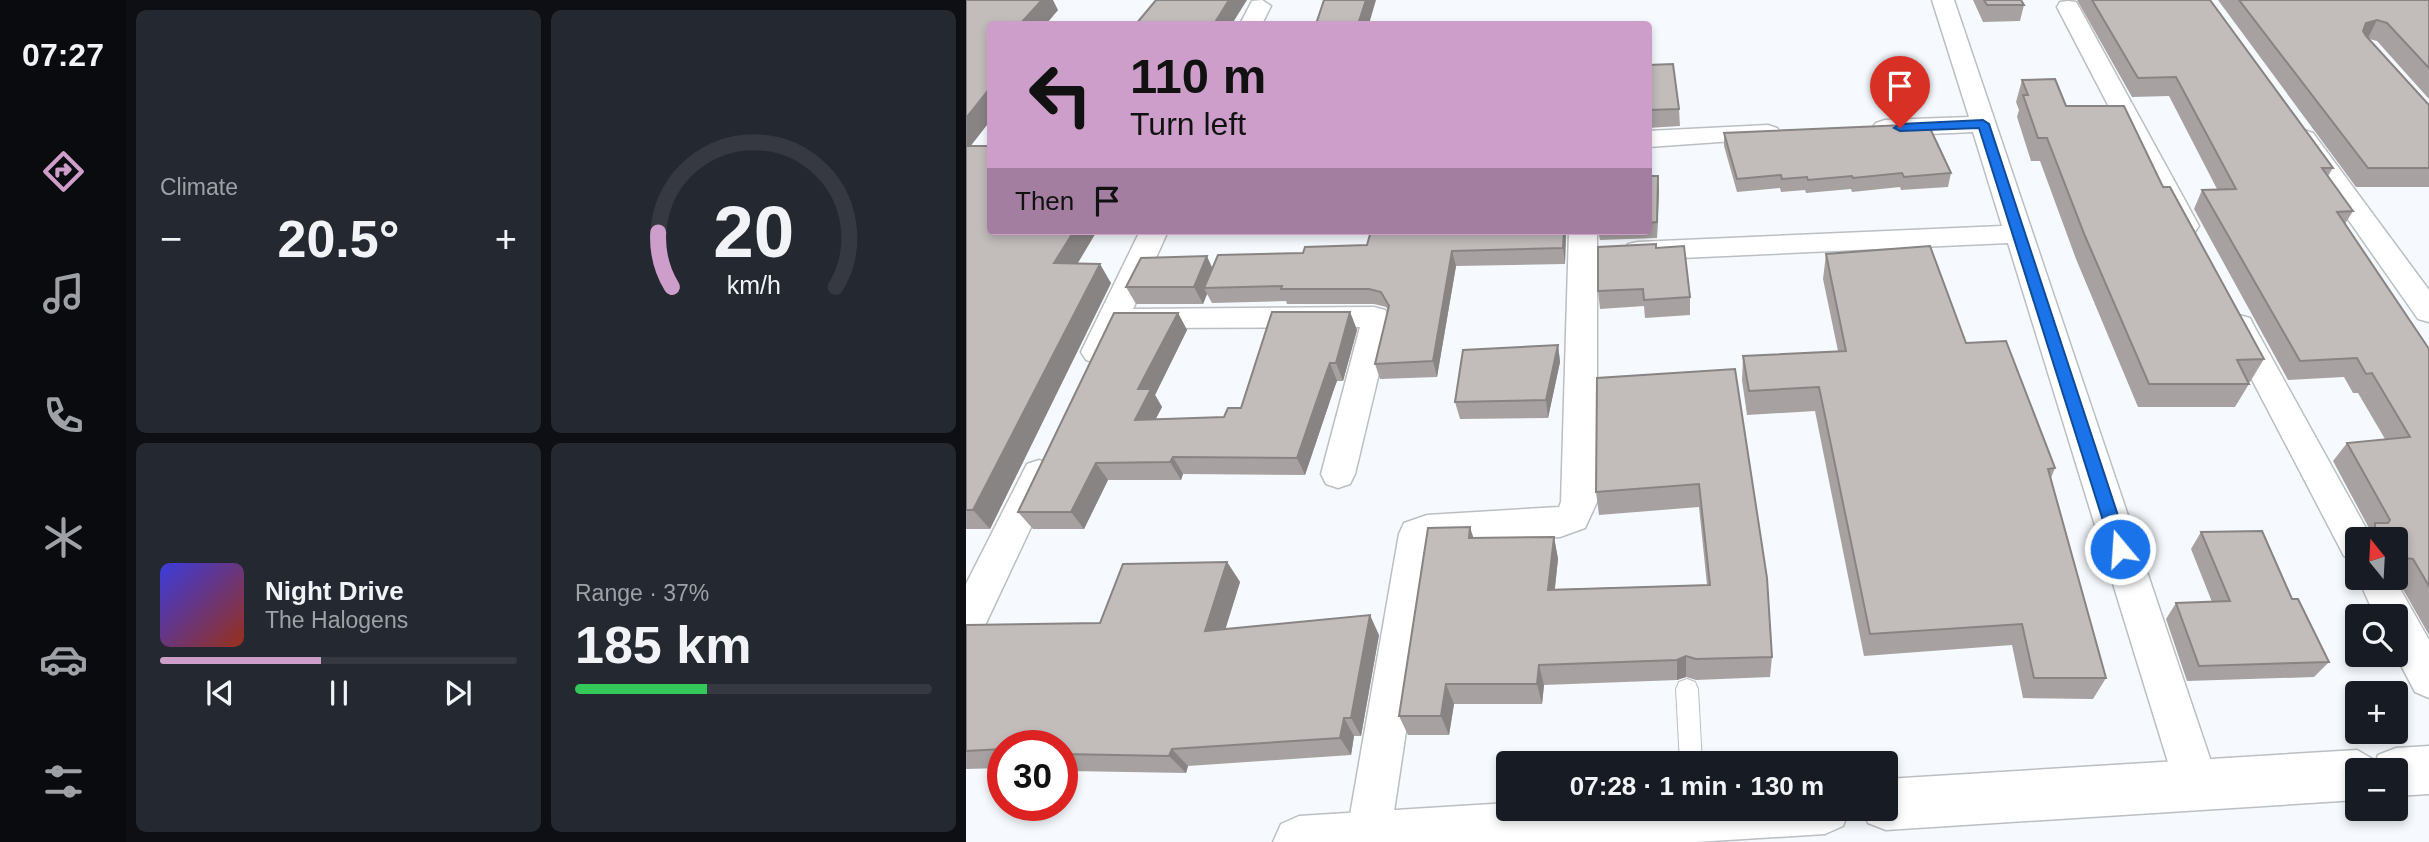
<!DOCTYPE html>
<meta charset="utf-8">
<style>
:root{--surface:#171b24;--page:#242831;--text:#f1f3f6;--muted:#9ea1a6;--line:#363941;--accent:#ce9eca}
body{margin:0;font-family:Arial,sans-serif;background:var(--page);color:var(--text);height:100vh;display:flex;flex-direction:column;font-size:26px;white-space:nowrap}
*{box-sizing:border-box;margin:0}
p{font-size:23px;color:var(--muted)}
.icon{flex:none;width:38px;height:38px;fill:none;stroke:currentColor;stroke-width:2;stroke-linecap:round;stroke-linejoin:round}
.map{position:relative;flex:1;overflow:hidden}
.panel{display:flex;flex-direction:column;gap:10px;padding:10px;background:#0d0f14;width:840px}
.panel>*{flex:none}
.hud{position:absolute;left:21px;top:21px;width:665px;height:214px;border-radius:7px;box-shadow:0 4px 10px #0003;background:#ce9eca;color:#111;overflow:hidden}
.needle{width:46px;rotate:342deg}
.buttons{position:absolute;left:1379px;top:527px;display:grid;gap:14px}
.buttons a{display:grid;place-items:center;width:63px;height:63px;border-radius:7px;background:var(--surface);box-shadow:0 4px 10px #0003;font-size:35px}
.speed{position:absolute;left:21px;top:730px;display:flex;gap:14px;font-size:35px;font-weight:700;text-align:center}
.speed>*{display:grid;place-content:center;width:91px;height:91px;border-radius:50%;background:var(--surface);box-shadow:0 4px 10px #0003;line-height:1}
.speed .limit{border:10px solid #d22;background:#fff;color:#111}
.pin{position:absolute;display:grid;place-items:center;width:60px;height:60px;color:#fff;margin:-72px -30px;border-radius:50% 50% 50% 0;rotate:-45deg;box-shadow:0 0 7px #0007}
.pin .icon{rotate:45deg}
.me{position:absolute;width:77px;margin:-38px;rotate:342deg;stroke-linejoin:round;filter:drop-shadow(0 0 5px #0008)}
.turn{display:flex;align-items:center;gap:24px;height:147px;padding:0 28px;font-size:32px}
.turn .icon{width:91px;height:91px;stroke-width:2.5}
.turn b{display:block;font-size:49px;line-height:60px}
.then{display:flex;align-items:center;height:66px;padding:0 28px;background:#0003;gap:14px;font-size:26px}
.big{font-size:52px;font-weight:800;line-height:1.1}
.panel .widget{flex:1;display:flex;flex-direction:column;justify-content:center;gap:10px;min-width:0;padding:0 24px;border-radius:10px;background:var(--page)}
.panel .dial{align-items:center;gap:0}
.dial svg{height:182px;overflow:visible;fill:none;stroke:var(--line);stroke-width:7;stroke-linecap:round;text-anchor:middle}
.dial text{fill:var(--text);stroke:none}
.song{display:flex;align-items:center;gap:21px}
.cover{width:84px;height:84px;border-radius:10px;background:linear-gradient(135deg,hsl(240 70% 55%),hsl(10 70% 35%))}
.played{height:7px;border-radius:4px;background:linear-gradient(90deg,var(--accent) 45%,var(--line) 45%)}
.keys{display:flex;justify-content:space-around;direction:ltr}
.heat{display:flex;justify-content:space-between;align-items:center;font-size:38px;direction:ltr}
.charge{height:10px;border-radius:5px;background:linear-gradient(90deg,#34c759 37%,var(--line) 0)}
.panel .tiles{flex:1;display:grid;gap:10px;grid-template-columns:repeat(2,1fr)}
.trip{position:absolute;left:530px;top:751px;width:402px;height:70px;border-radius:7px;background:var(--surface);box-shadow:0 4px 10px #0003;font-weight:800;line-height:70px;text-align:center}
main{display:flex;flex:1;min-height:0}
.dock{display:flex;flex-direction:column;width:126px;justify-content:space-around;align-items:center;background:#090b0e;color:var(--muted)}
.dock .icon{width:49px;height:49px}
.dock .selected{color:var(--accent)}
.dock b{font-size:32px;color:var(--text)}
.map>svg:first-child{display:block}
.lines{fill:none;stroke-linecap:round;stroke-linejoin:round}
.service-casing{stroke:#bbbec2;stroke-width:2}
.minor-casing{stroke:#bbbec2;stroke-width:3}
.primary-casing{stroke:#bbbec2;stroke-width:3}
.service{fill:#fff;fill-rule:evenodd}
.minor{fill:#fff;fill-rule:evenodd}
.primary{fill:#fff;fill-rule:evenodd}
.wall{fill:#a7a2a1}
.shaded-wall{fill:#888483}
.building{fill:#c2bcbb;stroke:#888483;stroke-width:2}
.route{fill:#1a73e8;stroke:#114b97;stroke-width:2}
</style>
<main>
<nav class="dock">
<b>07:27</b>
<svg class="icon selected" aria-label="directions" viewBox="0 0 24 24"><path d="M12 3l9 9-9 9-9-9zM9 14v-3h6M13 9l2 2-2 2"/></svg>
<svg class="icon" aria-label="music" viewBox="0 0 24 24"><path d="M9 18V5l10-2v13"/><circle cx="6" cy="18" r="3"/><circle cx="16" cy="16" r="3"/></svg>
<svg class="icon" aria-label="phone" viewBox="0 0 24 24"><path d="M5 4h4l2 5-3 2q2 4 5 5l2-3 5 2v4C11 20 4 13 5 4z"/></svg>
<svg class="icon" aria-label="climate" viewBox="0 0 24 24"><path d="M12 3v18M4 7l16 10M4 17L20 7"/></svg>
<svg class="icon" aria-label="car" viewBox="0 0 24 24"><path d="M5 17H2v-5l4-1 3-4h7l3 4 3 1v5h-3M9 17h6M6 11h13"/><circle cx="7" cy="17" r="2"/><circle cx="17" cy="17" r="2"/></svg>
<svg class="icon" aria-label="filters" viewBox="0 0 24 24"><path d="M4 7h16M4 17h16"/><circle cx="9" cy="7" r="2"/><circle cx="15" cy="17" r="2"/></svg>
</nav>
<section class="panel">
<div class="tiles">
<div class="widget"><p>Climate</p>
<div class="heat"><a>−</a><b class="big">20.5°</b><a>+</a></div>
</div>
<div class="widget dial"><svg viewBox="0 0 100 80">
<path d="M14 69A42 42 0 1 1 86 69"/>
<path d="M14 69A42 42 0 0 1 8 45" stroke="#ce9eca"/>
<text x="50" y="56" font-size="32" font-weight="700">20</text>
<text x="50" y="72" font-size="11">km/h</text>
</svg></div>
<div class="widget">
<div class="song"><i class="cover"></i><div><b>Night Drive</b><p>The Halogens</p></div></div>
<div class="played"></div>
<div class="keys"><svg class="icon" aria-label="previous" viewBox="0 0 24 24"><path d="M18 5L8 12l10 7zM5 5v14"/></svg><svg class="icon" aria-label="pause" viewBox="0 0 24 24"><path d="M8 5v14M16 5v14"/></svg><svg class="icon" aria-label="next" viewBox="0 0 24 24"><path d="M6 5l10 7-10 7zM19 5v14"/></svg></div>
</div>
<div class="widget"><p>Range · 37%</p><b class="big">185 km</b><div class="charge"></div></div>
</div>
</section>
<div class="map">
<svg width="1463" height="842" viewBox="0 0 1463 842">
<rect width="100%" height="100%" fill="#f6fafe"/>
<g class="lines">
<g class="service-casing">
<path id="service" d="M721,679l8,3 3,7 4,74h-22l-4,-74 3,-7z"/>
</g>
<g class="minor-casing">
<g id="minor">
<path d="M296,0l9,6 -9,18h-22l12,-23z"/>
<path d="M966,0h22l265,785 -7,15 -15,6 -15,-6 -7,-15 -167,-542 -370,17 -10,-2 -4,-7 4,-7 10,-2 364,-16 -29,-94 -88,4 -9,-3 -4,-5 4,-5 9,-3 84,-3z"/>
<path d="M1102,1l8,1 3,5 120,219 -4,6 -10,3 -10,-3 -4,-6 -114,-219 3,-5z"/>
<path d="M802,125l9,3 4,5 -4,5 -129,9v-16z"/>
<path d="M1338,130l9,3 116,157v32l-11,-3 -127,-181 4,-5z"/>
<path d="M174,231h28l-35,78 241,-2 11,3 6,11 -1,6 -35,147 -5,10 -12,4 -12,-4 -5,-10 39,-147 -224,1 -11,-3 -17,35 -11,3 -11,-3 -5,-8z"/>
<path d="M603,231h28v271l-12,26 -25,9 -126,8 -44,293 -1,4h-42l-1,-4 53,-304 5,-11 23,-8 132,-8 2,-5z"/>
<path d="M1273,315l11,3 4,8 118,213h-15v21l-13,-4 -120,-230 4,-8z"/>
<path d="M73,460l12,4 5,10 -76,162 -14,5v-57l61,-120z"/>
<path d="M1391,576l37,2 35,62v58l-14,-6 -20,-38 1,-38h-21z"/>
</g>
</g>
<g class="primary-casing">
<g id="primary">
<path d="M1463,746v48l-33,2v-26h-39v30l-471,30 -18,-7 -6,-15h24v-29l471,-29 19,11 2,-6 18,-7z"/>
<path d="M542,803v5h342l-7,18 -18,8 -129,8h-423l8,-18 18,-8z"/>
</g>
</g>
<use href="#service" class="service"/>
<use href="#minor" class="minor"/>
<use href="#primary" class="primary"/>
</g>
<g class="wall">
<path d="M0,0l92,10 -11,13h5l1,1h-63v97l-20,25 108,117 33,20 -121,246h-24z"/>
<path d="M1007,0h48l3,5 -4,16 -37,1z"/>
<path d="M1111,0h133l123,168 -5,8 25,35 -8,13 84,125v286l-33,-58v-38h-34l8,-9 -37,-69 14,-18 38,-4 -27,-46h-5l-9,-16 -56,3 -94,-171 8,-19 15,-1 -48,-93 -37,1z"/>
<path d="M1252,0h211v99l-52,-58 -8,-2 60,66v82h-73z"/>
<path d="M682,65l31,44 1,17 -32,2z"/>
<path d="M1056,80l44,26 97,81 101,172 -14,23h-2l1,2 -14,23h-97l-62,-148 -36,-98h-9l-14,-44 2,-7 -3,-8z"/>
<path d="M758,133l227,40 -3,14 -47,3 -1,-3 -48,5 -1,-3 -45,4 -1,-3 -24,2 -1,-4 -43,4 -13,-46z"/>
<path d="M682,176h10l-1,62 -57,2 -2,-9h50z"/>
<path d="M405,231h195l-1,33 -109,2 -19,111 -57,2 -5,-15 13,-53 -2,-4 -12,-3h-87l-1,-3 -74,2 -5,-9 -4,10h-67l-10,-17 87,-19 90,-15 64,-8z"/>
<path d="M690,248l34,49v18l-45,3 -1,-12 -44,3 -2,-18z"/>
<path d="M860,254l140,89 89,125 -4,10 55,200 -13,21 -70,-1 -11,-53 -148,11 -49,-245 -68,4 -5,-35 1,-24 95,-5 -15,-72z"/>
<path d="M384,312l7,18 -14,51h-6l-3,8 -29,86 -122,-1 -2,6h-73l-24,49h-51l-15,-17 160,-199 9,17 -32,65 7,12 -7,13 69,-3 17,-9z"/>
<path d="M592,345l2,17 -12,56 -88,1 -5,-17z"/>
<path d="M769,369l37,288 -2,20 -74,3 -10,-3 -9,3 -133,5 -2,19h-88l-5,31h-41l-9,-19 74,-178 81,-1 4,22 -3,30 152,-4 -8,-78 -100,8 -3,-23z"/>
<path d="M1235,532l91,67 37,63 -15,15 -127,4 -21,-62 10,-16 36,-1 -21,-53z"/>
<path d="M261,562l13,20 -15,47 154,6 -18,101h-7l-3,19 -163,11 -2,7 -117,-2 -7,-6v-19h-59v22l-37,1v-144l134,-2z"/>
</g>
<g class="shaded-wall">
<path d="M73,0h14l5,10 -12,14h-26z"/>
<path d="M263,0h18l-15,24h-18z"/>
<path d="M400,0h10l-7,24h-11z"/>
<path d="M1411,20l-9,18 -11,4 9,-19z"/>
<path d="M24,88v33l-24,31v-34z"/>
<path d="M692,176l1,15 -2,47v-16z"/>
<path d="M108,231h23l-31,52 -12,-20z"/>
<path d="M598,231h2l-1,33 -2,-16z"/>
<path d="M486,251l4,15 -19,111 -4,-16z"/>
<path d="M241,256l8,18 -11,14 3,6 -4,10 -9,-17z"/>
<path d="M134,264l11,19 -121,246 -17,-19z"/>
<path d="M384,312l7,18 -14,51 -7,-18z"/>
<path d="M212,313l9,17 -32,65 7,12 -16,31 -11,-18 3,-31z"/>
<path d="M592,345l2,17 -12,56 -2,-18z"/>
<path d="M364,363l7,18 -3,8 -29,86 -8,-17 30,-87z"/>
<path d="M207,457l10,17 -2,6 -11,-18z"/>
<path d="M130,463l12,17 -24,49 -13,-17z"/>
<path d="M504,527l7,22 -8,-11z"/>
<path d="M588,537l4,22 -6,52 -4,-21z"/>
<path d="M261,562l13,20 -21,68 -14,-19z"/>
<path d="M404,615l9,20 -18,101 -10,-18z"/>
<path d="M720,656v21l-9,3v-20z"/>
<path d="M573,665l5,20 -2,19 -5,-20z"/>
<path d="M480,684l8,20 -5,31 -8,-19z"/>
<path d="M378,718l10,18 -3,19 -11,-17z"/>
<path d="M206,749l16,17 -2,7 -17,-17z"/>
</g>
<g class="building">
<path d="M0,0h76l-22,24 32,-1 -1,1h-61v64l-24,30z"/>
<path d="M190,0h73l-15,24h-78z"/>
<path d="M358,0h42l-8,24h-42z"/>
<path d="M1018,0h37l3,5h-37z"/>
<path d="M1126,0h118l123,168h-11l31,43 -16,1 92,137v237l-16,-27 -17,-2v-18h-15l-6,-9v-7h13l2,-3 -43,-77 63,-6 -38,-64 -6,1 -9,-16 -57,3 -98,-171 34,-1 -60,-112 -38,1z"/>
<path d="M1273,0h190v68l-42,-45 -10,-3 -11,3 -3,8 3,5 63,69v63h-61z"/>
<path d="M707,64l6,45 -31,1v-45z"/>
<path d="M1089,79l11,27h58l39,81h7l94,172 -27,1 12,24h-100l-64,-148 -38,-98h-9l-15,-43h5l-6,-15z"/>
<path d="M962,124l23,49 -47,4 -2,-4 -49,5 -1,-2 -44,4 -1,-3 -25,2 -1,-4 -44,4 -13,-46z"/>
<path d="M0,146h24v85h84l-20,32 46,1 -127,246h-7z"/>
<path d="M682,176h10l-1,46 -9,1z"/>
<path d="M405,231h193l-1,17 -111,3 -19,110 -58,3 14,-58 -8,-14 -12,-3h-88l1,-3 -78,2 14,-33 85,-2 2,-6 62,-2z"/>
<path d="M690,244v4l28,-2 6,51 -46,3 -1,-11 -45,2v-44z"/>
<path d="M964,246l36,97 40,-2 49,127 -7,1 58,209h-72l-12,-54 -152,10 -51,-247 -70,4 -6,-35 103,-5 -20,-97z"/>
<path d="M241,256l-13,31h-68l15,-29z"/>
<path d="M306,312h78l-14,51h-6l-3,8 -30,87 -124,-1 -3,5 -74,1 -25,49h-53l96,-199h64l-40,76h13l-16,31 89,-3 4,-9h13z"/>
<path d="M592,345l-12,55 -91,2 8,-52z"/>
<path d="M769,369l32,209 5,79 -76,2 -10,-3 -9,4 -138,5 -2,19h-91l-5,32h-42l29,-188 42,-1 -1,11 85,-1 -6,53 162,-5 -11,-101 -103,8 1,-114z"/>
<path d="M1296,531l30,68h6l31,63 -130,4 -23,-63 54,-2 -29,-69z"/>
<path d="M261,562l-22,69 165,-16 -19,103h-7l-4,20 -168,11 -3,7 -107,-2v-8h-59v3l-37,2v-126l134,-2 23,-59z"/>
</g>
<path class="route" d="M1017,120l6,4 140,425 -2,5 -7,2 -6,-2 -2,-5 -133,-421 -79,3 -6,-3 6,-4z"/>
</svg>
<div class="buttons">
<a><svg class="needle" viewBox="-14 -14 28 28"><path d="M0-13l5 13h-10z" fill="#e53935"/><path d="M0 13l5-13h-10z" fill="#9ea1a6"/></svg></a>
<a><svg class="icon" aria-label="search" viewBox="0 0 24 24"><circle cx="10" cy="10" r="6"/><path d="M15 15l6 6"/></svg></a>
<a>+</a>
<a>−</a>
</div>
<div class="speed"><div class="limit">30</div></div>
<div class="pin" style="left:934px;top:128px;background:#d93025"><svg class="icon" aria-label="arrive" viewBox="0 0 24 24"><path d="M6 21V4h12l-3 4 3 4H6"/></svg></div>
<svg class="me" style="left:1154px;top:549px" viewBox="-20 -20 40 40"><circle r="17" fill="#1a73e8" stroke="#fff" stroke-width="3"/><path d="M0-11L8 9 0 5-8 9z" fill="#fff"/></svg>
<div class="trip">07:28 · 1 min · 130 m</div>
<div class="hud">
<div class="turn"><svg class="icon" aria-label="left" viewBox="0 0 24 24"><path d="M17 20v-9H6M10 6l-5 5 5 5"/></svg><div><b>110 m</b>Turn left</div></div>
<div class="then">Then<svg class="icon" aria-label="arrive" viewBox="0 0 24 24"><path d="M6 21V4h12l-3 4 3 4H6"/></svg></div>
</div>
</div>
</main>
